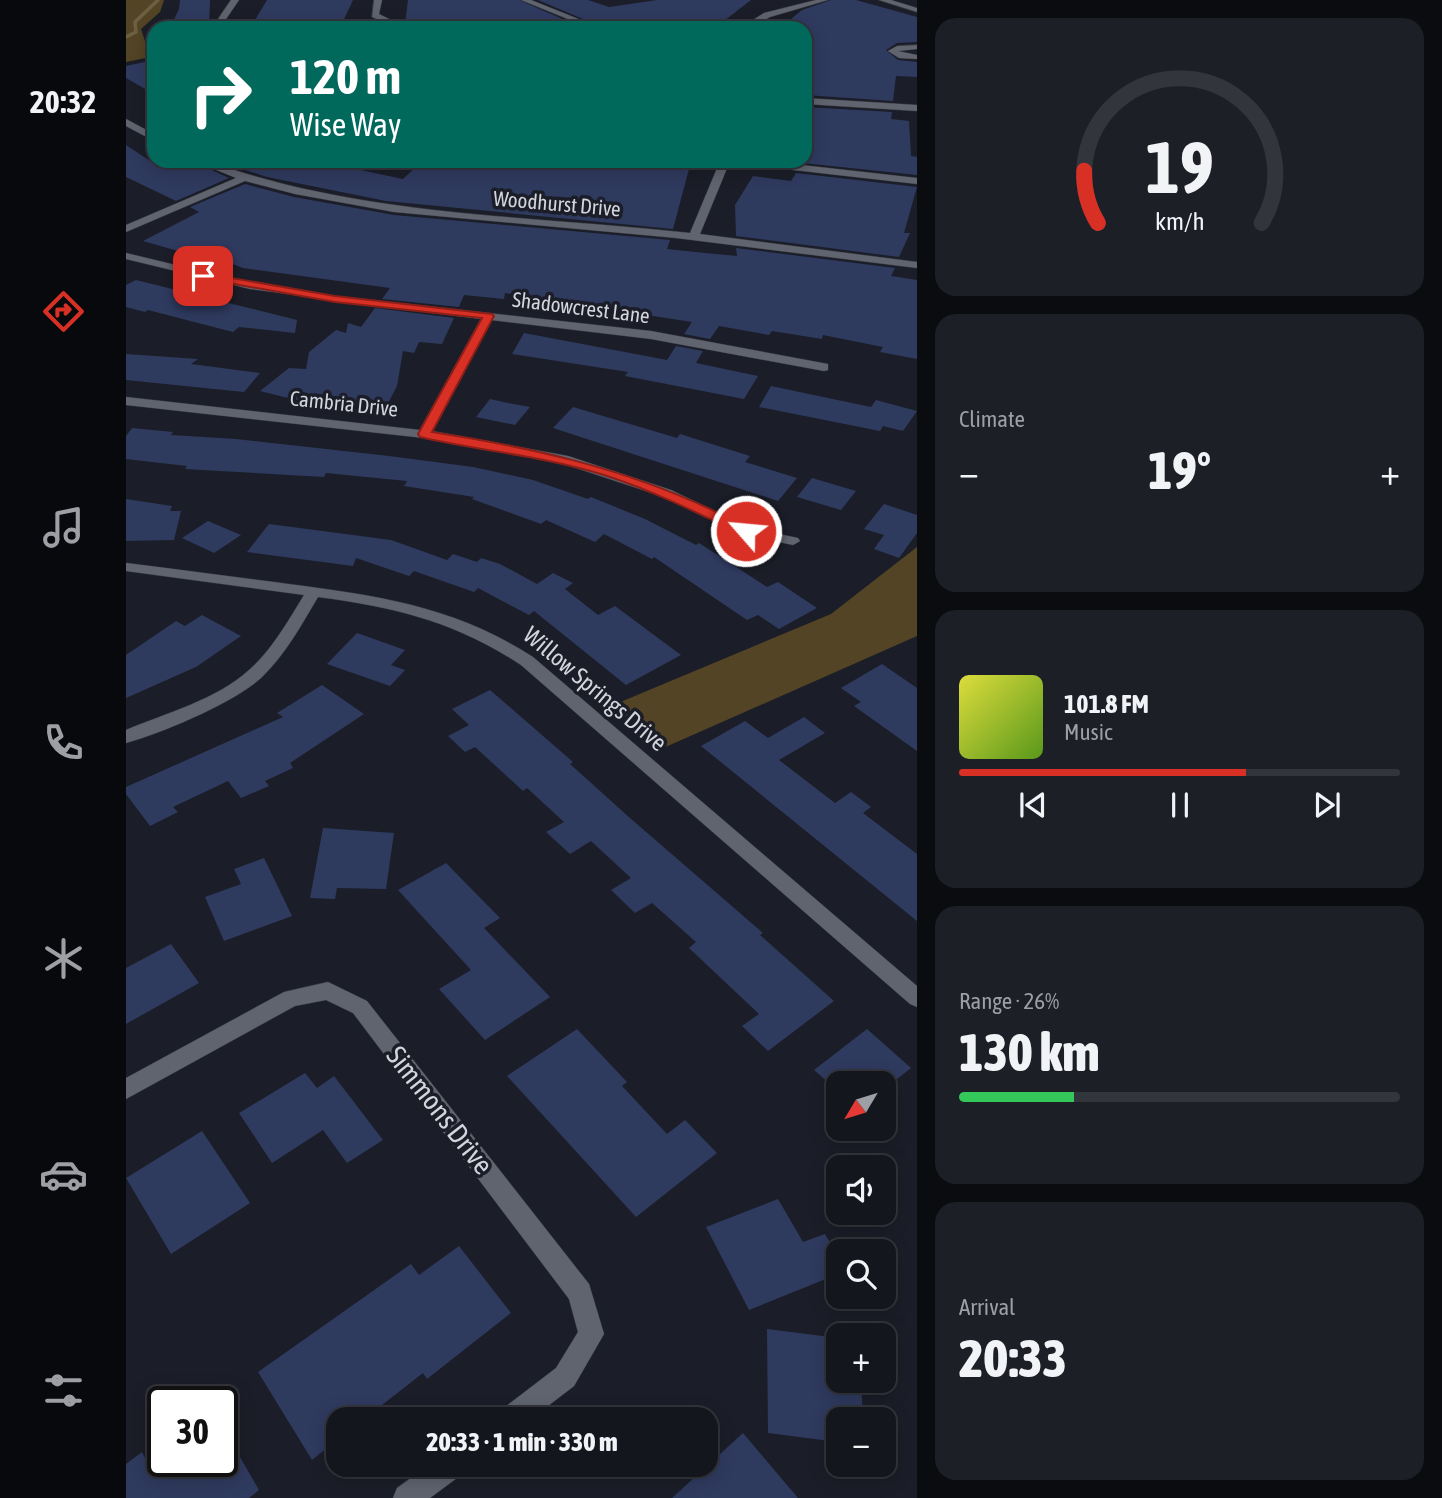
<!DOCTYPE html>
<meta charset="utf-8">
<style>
:root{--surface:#14161e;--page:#1d1f27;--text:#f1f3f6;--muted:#9d9fa4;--line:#33353c;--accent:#d93025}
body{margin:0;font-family:"Asap Condensed",sans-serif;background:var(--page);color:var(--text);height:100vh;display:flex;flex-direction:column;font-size:26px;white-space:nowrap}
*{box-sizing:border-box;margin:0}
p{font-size:23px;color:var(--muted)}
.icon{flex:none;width:38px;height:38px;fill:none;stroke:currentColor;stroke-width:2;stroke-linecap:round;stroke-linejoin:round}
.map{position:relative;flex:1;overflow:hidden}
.panel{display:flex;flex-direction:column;gap:18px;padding:18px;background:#0b0c10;width:525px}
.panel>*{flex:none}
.top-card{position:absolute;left:21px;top:21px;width:665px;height:147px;border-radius:21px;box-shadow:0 4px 18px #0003,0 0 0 2px var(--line);background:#00695c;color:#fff;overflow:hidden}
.needle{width:46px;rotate:232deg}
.controls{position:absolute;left:700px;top:1071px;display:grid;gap:14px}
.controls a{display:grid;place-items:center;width:70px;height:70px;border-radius:14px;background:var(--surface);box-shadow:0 4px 18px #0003,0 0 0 2px var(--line);font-size:35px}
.speed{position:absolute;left:21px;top:1386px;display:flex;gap:14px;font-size:35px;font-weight:700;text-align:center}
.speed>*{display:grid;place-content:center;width:91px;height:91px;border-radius:50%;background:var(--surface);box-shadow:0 4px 18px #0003,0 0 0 2px var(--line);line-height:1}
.speed .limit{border:4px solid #111;border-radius:10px;background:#fff;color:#111}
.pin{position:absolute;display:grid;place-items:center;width:60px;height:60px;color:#fff;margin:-30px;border-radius:14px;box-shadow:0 4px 10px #0006}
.me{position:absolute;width:77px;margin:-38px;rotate:297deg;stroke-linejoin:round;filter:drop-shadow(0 0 5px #0008)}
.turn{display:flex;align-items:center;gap:24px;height:147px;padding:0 28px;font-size:32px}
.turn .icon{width:91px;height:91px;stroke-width:2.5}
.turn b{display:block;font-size:49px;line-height:60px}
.big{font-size:52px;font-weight:800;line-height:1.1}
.panel .card{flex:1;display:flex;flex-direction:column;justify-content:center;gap:10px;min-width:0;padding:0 24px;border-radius:21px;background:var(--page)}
.panel .dial{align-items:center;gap:0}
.dial svg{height:182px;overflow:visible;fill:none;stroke:var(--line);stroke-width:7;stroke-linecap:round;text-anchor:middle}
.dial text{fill:var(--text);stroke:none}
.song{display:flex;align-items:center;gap:21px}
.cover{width:84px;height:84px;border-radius:10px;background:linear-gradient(135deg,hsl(60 70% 55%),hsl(90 70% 35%))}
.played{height:7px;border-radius:4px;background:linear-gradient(90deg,var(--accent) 65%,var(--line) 65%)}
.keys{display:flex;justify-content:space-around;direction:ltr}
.heat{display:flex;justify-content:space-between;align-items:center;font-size:38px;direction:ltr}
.charge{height:10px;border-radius:5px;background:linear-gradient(90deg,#34c759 26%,var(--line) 0)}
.trip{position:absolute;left:200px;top:1407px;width:392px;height:70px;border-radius:21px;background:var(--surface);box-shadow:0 4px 18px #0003,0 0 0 2px var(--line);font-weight:800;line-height:70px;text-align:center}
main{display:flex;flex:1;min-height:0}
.menu{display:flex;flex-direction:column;width:126px;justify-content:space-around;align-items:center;background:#08090c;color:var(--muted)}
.menu .icon{width:49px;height:49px}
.menu .current{color:var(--accent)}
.menu b{font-size:32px;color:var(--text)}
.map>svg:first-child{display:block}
.green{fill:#524424}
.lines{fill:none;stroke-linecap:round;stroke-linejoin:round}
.stream{stroke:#6d6042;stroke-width:3.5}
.building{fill:#2f3a5f}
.minor-casing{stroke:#373941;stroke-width:1}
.tertiary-casing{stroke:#373941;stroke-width:1}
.minor{fill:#60646f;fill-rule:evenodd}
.tertiary{fill:#60646f;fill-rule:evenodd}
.route{fill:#d93025;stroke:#8d1f18;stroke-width:2}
.labels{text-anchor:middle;stroke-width:7;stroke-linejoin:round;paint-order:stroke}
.far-street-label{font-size:21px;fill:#d3d5dc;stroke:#1b1e28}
.street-label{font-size:24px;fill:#d3d5dc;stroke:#1b1e28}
.near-street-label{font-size:28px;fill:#d3d5dc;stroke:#1b1e28}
</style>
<main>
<nav class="menu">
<b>20:32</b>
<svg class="icon current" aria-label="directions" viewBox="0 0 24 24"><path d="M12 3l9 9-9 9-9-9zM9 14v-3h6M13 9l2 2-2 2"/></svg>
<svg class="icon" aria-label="music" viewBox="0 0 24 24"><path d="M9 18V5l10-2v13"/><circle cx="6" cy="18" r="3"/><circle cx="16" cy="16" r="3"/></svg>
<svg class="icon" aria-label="phone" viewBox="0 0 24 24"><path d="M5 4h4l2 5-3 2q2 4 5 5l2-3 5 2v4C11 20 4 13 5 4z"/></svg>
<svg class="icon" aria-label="climate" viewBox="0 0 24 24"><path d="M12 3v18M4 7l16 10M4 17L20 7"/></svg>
<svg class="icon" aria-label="car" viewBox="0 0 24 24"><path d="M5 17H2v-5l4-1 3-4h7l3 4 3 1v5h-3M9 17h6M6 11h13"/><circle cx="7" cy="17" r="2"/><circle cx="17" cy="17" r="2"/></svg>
<svg class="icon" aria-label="filters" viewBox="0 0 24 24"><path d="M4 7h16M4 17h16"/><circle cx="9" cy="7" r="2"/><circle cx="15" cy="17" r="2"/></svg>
</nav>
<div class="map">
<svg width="791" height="1498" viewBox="0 0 791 1498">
<rect width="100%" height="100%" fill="#1b1e28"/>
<g class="green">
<path d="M0,0h38l-4,12 -19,17 9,28 -24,5z"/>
<path d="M791,547v89l-256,113 -55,-41 225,-94z"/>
</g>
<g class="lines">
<path class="stream" d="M0,37l10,-5 -1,-10 23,-22"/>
</g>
<g class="building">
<path d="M54,0h30l-1,28h-39l9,-19z"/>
<path d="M141,0h86l-13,28h-90z"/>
<path d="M282,0h111l64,28h-67l-19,-7 -32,7h-56l-4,-4z"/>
<path d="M412,0h50l21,7 48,-7h94l-36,28h-41l-30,-4v4h-40z"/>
<path d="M705,0h25l61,17v25l-20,1 -11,7 12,10 19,2v15l-21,-1 -3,25 -88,-6v-67h-25l22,-18z"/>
<path d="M28,60v34l-28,-16v-12z"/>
<path d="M679,107l87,5 -1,7 18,2 2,35 6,1v18l-114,-12z"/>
<path d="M0,145l24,16h42l37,17 -53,23 -50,-24z"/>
<path d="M91,161h101l85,18 19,-18h150l117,8 -16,60 -287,-28 -119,-24z"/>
<path d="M670,173l121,14 -13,46h6l-11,24 -163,-21 -1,-31 18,-29 38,5z"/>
<path d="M119,184l49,13 100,18 276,25 -3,9 38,4 32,3 -1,-8 159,20 -4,8 26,4v79l-37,-7 3,-5 -60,-12 -1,4 -50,-8 -3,4 -50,-9 -9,13 -26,-5 8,-12 -187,-29 -1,6 -40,-4 -5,12 -77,-8 8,-11 -147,-20 -32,-12 -5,3 -63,-18 56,-29 -9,-5z"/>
<path d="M10,280l161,40 -2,13 -56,-6 -6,5 -85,-22 -3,2 -19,-5v-22z"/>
<path d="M249,308l79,10 -12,26 -23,-2 -5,11 -11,-2 -6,35 -11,21 -90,-7 -36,-9 29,-23 17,1 3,-17 27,-22 10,3 2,-10 13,4z"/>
<path d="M398,333l143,27 9,-14 27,5 -7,12 62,13 -14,23 -119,-23 3,-4 -116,-18z"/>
<path d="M0,354l72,5 -7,5 69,9 -16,19 -118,-12z"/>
<path d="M645,386l100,21 5,-7 41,11 -14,20 -20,-5 -3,5 -121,-24z"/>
<path d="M364,399l18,4 22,4 -15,18 -39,-8z"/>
<path d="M447,407l104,31 3,-4 70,22 -5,6 52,16 -19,23 -225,-73z"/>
<path d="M6,428l41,4 -2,3 65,4 153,17 84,11 60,13 55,19 3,-2 54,22 51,26 3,-2 68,44 11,-5 39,26 -38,21 -21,-14 -11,5 -93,-63 -2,2 -48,-25 -9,8 -49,-22 -5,4 -69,-25 2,-2 -70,-11 3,-5 -81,-8 -2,4 -139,-8 2,-3 -61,-7v-23z"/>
<path d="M686,478l44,13 -15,19 -44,-13z"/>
<path d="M0,499l46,7 -2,5h11l-7,29 -48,1z"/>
<path d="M758,504l33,11v18l-18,25 -25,-9 10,-14 -20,-6z"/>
<path d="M82,521l33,14 -27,18 -32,-15z"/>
<path d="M143,524l122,16 56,20 6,-6 24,8 4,-4 19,6 37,20 16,-11 20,10 -8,6 33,26 17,-9 66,49 -55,30 -92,-74 -5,4 -51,-27 -4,4 -60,-21 -5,5 -53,-18 -3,8 -106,-14z"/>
<path d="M76,615l39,21 -45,31 -70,31v-43l50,-34 9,5z"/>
<path d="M231,633l48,17 -14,15 14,5 -15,16 -63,-22z"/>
<path d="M756,664l35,24v63l-63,-45 7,-4 -20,-14z"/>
<path d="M196,685l42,29 -74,49 3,5 -28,13 4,5 -28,12 -13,-17 -55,26 5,5 -28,14 -24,-32v-7l157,-70 -6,-4z"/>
<path d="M364,690l83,72 -3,2 60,54 133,115 -3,2 74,66 -66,50 -26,-25 17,-12 -70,-66 7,-6 -44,-39 -17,10 -24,-23 20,-12 -40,-37 -21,13 -24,-22 18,-10 -37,-34 -4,3 -48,-44 -10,5 -17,-16 21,-11 -17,-16z"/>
<path d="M678,717l21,16 -46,27 56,43 16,-11 20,15 -8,6 54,41v67l-216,-175 44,-25 23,17z"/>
<path d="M197,828l71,5 -8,56 -49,-1 -2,11 -25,-1z"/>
<path d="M138,858l28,58 -68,25 -19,-44 36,-13 -7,-15z"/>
<path d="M320,863l54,55 -16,10 66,69 -65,43 -46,-51 32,-19 -73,-80z"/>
<path d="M45,944l28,39 -73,41v-56z"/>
<path d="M451,1029l50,53 -5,4 45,48 18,-14 32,33 -81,64 -129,-141z"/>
<path d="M741,1029l44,39 -19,15h-63l-15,-13z"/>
<path d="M179,1073l12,15 17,-12 49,64 -36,23 -24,-33 -51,33 -33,-50z"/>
<path d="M76,1131l48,72 -79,51 -45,-76z"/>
<path d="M652,1199l25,43 22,-8 13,22v18l-89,36 -43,-83z"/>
<path d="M333,1246l52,67 -84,66 -4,-6 -59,46h-26v20l-26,21 -54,-88 153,-108 8,11z"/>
<path d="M641,1329l71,9v43h23l2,38h-25v23l-70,-9z"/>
<path d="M96,1426l37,64 -10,8h-123v-34l16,-12 12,24 20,-15h48z"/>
<path d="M617,1433l55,65h-126z"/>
</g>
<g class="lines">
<g class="minor-casing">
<g id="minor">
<path d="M105,0h8l-15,22v6h-8v-6z"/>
<path d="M248,0h8l-3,14 28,14h-10l-25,-11z"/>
<path d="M395,0h10l70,28h-11z"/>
<path d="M690,0h12l-58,17 -21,11h-9l24,-15z"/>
<path d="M791,45v4l-19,2 19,4v4l-18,-1 -11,-7 9,-5z"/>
<path d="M679,98l112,7v6l-112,-7z"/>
<path d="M0,119l28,15v7l-28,-15z"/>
<path d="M68,161h14c155,56 320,54 482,72l30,-72h10l-30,73 217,28v6l-241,-30 -282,-26 -99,-18 -50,-13 -119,51v-7l110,-47z"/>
<path d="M610,161h30l151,17v6l-176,-20z"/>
<path d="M0,253l124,30 85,13 316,35 177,33v6l-4,1 -173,-32 -160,-19 -59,111 136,25 103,34 79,38 48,10 2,3 -7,4 -52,-11 -80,-38 -100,-33 -137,-25 -298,-33v-8l294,33 61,-111 -231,-30 -124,-30z"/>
<path d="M0,563c49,6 99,13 148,19 96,13 175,21 259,75l384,329v21l-7,-3 -389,-339c-65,-43 -126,-58 -203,-68 -16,27 -33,58 -56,80 -26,25 -100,56 -136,66v-13c40,-17 90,-30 123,-60 23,-20 39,-49 55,-75l-178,-24z"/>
<path d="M202,982l39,19 222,283 15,50 -30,52 -43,33h-34l4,-9 55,-42 22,-36 -9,-33 -216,-286 -27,-13 -31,6 -169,93v-21l158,-86z"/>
<path d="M303,1465h36l-4,10 -31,23h-37l4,-10z"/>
</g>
</g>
<g class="tertiary-casing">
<path id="tertiary" d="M753,0h12l26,8v4z"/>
</g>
<use href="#minor" class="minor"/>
<use href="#tertiary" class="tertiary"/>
</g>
<path class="route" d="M77,273l132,23 157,18 2,2 -62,116c97,15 188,35 278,77 13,6 32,12 43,22l-7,4 -5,-1c-45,-22 -90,-44 -137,-59 -60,-19 -123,-24 -184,-38l-2,-3 64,-116 -147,-16 -135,-24v-4z"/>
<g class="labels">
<g class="far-street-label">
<text transform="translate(431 204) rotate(5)" y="7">Woodhurst Drive</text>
<text transform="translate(455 308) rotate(7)" y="7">Shadowcrest Lane</text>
<text transform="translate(218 404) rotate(6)" y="7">Cambria Drive</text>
</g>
<g class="street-label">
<text transform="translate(469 689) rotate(40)" y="8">Willow Springs Drive</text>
</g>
<g class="near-street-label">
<text transform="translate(314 1110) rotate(52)" y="10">Simmons Drive</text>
</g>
</g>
</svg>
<div class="controls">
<a><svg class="needle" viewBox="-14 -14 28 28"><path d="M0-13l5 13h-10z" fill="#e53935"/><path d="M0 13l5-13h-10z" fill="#9d9fa4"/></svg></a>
<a><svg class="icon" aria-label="sound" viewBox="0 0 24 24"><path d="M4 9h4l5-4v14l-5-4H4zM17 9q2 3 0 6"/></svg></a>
<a><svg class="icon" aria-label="search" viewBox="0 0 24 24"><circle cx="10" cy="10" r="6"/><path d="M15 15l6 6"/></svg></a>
<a>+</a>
<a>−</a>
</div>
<div class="speed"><div class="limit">30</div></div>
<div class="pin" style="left:77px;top:276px;background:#d93025"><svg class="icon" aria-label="arrive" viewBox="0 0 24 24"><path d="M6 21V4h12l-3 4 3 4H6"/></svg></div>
<svg class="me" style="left:620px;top:531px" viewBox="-20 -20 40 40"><circle r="17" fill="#d93025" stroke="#fff" stroke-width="3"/><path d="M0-11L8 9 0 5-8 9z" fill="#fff"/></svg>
<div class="trip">20:33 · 1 min · 330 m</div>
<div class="top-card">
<div class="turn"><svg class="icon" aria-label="right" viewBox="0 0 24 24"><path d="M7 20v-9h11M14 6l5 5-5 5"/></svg><div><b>120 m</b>Wise Way</div></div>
</div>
</div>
<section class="panel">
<div class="card dial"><svg viewBox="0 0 100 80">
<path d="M14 69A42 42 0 1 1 86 69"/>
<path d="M14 69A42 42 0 0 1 8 46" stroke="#d93025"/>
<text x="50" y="56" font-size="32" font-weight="700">19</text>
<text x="50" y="72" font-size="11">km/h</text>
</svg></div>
<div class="card"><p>Climate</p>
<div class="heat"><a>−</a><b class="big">19°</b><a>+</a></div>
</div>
<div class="card">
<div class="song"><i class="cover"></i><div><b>101.8 FM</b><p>Music</p></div></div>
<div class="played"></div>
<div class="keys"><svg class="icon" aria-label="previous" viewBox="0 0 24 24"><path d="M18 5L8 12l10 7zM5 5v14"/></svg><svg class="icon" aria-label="pause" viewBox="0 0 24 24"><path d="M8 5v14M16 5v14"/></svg><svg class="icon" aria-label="next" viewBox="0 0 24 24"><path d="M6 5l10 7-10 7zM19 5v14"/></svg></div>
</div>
<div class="card"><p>Range · 26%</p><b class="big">130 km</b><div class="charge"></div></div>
<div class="card"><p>Arrival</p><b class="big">20:33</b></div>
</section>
</main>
